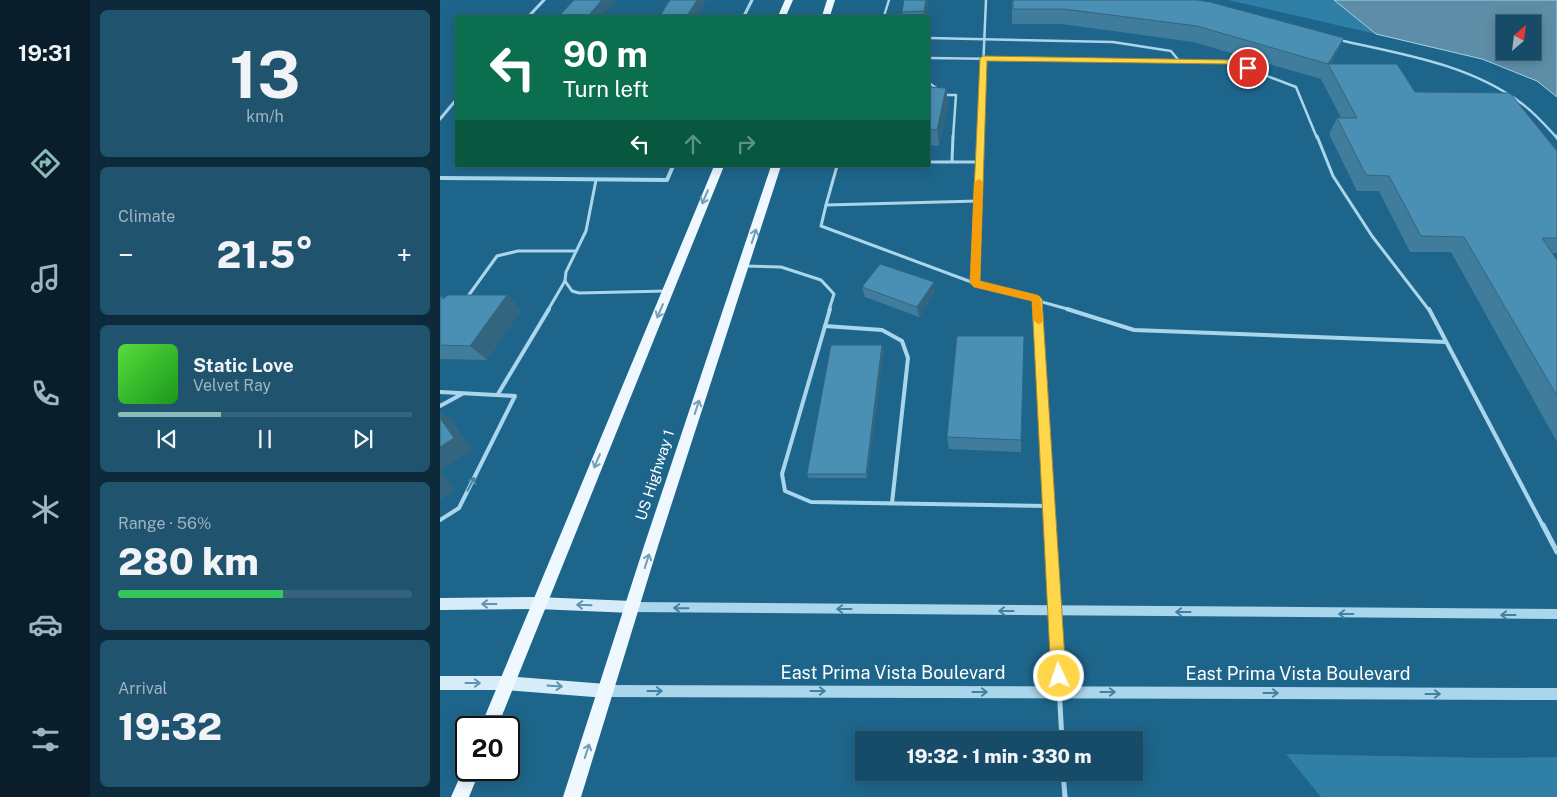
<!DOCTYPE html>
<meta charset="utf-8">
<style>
:root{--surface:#164c68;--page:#1f536e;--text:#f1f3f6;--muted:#9eb4c0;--line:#35637c;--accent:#8bbbb9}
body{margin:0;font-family:"Public Sans",sans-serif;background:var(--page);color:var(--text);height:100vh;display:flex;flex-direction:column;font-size:19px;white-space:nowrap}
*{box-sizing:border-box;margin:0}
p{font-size:16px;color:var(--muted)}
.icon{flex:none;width:28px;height:28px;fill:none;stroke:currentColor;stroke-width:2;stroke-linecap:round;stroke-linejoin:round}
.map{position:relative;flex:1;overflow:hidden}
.sheet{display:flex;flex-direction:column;gap:10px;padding:10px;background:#0c2a39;width:350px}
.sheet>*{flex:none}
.banner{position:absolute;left:15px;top:15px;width:475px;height:152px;border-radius:0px;box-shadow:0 2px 12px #0003,0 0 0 1px var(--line);background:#0b6e4f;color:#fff;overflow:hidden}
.needle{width:32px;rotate:28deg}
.controls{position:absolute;left:1056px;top:15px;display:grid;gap:10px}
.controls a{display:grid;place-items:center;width:45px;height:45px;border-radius:0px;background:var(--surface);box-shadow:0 2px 12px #0003,0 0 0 1px var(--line);font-size:25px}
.speed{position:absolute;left:15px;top:716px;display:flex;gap:10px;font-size:25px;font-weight:700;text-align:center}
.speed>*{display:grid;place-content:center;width:65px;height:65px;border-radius:50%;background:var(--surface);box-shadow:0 2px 12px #0003,0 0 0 1px var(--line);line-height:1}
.speed .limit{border:2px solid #111;border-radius:8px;background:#fff;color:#111}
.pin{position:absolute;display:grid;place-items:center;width:42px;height:42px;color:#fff;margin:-21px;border:2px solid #fff;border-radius:50%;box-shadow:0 1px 5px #0007}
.me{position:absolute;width:55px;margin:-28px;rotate:357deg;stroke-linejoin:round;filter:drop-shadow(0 0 4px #0008)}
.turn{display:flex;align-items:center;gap:18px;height:105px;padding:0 25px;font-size:22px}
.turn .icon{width:65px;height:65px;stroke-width:2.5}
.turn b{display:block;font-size:35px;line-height:42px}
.lanes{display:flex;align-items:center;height:48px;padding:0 25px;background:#0003;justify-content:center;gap:25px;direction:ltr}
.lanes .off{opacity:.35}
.big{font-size:38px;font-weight:800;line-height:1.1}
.sheet .widget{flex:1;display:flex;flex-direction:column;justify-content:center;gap:8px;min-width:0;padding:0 18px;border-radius:8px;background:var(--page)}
.sheet .dial{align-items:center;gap:0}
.dial b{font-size:65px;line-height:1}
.song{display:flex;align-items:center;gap:15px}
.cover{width:60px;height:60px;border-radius:8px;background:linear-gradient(135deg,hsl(110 70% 55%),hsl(120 70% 35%))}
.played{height:5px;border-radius:2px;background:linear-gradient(90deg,var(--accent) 35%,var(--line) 35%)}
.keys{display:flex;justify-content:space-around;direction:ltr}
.heat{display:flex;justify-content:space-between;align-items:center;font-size:28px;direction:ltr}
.charge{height:8px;border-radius:4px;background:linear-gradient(90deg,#34c759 56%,var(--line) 0)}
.trip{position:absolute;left:415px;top:731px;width:288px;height:50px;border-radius:0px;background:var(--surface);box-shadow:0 2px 12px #0003,0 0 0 1px var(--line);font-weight:800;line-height:50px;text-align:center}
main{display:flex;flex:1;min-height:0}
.tab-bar{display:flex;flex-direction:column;width:90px;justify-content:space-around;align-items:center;background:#091e2a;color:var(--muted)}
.tab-bar .icon{width:35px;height:35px}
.tab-bar .active{color:var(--accent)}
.tab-bar b{font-size:22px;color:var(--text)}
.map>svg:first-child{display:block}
.green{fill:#2f7fa6}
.water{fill:#5e8ea7;stroke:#9dd4ed;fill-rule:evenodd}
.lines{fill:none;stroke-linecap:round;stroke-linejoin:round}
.service-far3{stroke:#aad6ec;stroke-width:2.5}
.service-far2{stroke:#aad6ec;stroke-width:3}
.service-far1{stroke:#aad6ec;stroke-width:4}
.service{stroke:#aad6ec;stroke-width:5}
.minor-far1{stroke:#aad6ec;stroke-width:3}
.minor{stroke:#aad6ec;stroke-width:4}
.tertiary{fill:#aad6ec;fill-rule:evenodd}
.secondary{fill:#d6ecf9;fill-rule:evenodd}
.primary{fill:#eff8ff;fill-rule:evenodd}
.wall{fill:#407c9b}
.shaded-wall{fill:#34657e}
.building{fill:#4a90b4;stroke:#34657e}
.oneway{stroke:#72a0b9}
.oneway2{stroke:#4181a3}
.oneway3{stroke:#5e94b2}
.route{fill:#ffd54a;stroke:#a68a30}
.slow{fill:#f59e0b}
.labels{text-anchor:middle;stroke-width:5;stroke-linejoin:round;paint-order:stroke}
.street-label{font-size:15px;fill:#fff;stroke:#1e658b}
.near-street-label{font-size:18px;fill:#fff;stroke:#1e658b}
</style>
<main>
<nav class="tab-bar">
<b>19:31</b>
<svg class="icon active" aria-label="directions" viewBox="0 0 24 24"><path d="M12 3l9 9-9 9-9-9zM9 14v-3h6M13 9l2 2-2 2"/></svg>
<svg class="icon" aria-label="music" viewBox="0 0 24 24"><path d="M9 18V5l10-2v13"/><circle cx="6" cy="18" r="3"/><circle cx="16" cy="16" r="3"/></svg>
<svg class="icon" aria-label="phone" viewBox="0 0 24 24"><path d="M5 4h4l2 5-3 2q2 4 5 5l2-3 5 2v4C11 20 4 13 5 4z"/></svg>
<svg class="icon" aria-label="climate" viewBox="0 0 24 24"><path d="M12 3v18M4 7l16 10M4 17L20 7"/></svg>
<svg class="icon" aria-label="car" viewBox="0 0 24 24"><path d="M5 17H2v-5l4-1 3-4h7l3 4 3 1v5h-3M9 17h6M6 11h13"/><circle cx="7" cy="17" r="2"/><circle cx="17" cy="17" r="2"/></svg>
<svg class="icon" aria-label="filters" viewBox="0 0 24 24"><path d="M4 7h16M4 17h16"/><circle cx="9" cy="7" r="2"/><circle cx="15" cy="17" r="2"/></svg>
</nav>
<section class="sheet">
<div class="widget dial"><b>13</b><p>km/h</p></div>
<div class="widget"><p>Climate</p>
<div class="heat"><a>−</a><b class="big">21.5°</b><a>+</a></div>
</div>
<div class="widget">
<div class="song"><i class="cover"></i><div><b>Static Love</b><p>Velvet Ray</p></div></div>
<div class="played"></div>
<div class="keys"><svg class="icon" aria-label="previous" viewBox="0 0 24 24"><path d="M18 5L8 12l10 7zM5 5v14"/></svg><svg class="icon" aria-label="pause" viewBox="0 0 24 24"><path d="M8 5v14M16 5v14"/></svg><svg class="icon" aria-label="next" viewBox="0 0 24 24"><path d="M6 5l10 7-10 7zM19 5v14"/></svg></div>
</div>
<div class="widget"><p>Range · 56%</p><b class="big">280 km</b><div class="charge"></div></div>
<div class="widget"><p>Arrival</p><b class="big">19:32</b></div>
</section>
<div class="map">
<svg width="1117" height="797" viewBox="0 0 1117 797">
<rect width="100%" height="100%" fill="#1e658b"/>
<g class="green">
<path d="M788,0h106l42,34z"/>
<path d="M846,754l207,4 64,-1v40h-236z"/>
</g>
<path class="water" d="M894,0h223v97l-20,-16 -55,-22 -106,-25zM1065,24h27v27h-27z"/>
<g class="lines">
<g class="service-far3">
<path d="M444,16l5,-16"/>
<path d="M489,38l184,4 58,9 9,11"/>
<path d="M899,40c62,14 130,24 182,63 14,10 25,23 36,35"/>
<path d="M489,58l301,4 66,25 21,51"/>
<path d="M489,83l9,6"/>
<path d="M502,95h14l-3,43"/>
<path d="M540,138l6,-138"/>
</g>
<g class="service-far2">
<path d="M877,136l16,40 39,60 57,74"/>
<path d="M1116,136l1,2"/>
<path d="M512,161l1,-25"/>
<path d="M489,162h50"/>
<path d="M397,166l-11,39 152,-4"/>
<path d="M156,180l-10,51 -20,41 -1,9 7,10 7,2 87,-2"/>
<path d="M386,205l-5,21 153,57 97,27"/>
<path d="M304,266l37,1 40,13 13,14 -5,16"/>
<path d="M534,283l6,-147"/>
<path d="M26,299l31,-43 21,-5h58"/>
<path d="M597,299l1,11"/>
<path d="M108,310l17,-29"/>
</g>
<g class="service-far1">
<path d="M390,309l-48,165 3,17 26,11 238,4"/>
<path d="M598,309l12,217"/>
<path d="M627,309l67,21 312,12"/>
<path d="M989,309l114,217"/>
<path d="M385,326l57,4 20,11 6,17 -16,145"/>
<path d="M0,392l75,4 -56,112 -19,12"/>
<path d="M58,394l51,-85"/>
<path d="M0,406l22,-12"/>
</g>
<g class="service">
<path d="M610,525l12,215"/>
<path d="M1103,525l14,27"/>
<path d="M623,772l2,25"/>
</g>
<g class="minor-far1">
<path d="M89,16l15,-16"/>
<path d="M304,16l8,-16"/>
<path d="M0,119l16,-19"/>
</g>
<path class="minor" d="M0,178l227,2 6,-14"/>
<g class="tertiary">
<path d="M192,602l925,7v10l-925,-7 -4,-1 -1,-4 1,-4z"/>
<path d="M166,685l951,3v12l-951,-3 -4,-2 -2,-4 2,-4z"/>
</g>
<g class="secondary">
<path d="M97,597l95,4 4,2 2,4 -2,4 -4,2 -95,-4 -97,1v-12z"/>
<path d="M0,676h66l100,8 5,2 2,5 -2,5 -5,2 -100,-8h-66z"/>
</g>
<g class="primary">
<path d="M345,0h8l-7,16h-8z"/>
<path d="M387,0h8l-5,16h-8z"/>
<path d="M274,166h10l-227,562h-17z"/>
<path d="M331,166h10l-123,380 -77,251h-18l81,-251z"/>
<path d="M26,763v7h14l-11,27h-18z"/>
</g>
</g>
<g class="wall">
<path d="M488,0l-2,16h-23l-1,-4z"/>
<path d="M572,0l332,38 -7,15 -6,11 84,28 142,59v102h-5l5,7v182l-106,-190h-41l-31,-61h-22l-28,-57 8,-16h4l-20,-39 -128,-37 -131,-18h-50z"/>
<path d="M489,87l17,1 2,15 -9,43 -10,-1z"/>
<path d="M494,282l1,10 -16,25 -54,-20 -3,-10z"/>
<path d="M0,295l4,3 63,-3 14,15 -34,50 -47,-1z"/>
<path d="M442,345l2,5 -17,128h-58l-2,-4z"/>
<path d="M507,437l74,3v12l-72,-3z"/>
</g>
<g class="shaded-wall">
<path d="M162,0h14l-14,16h-14z"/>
<path d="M257,0h10l-10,16h-10z"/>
<path d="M486,0h2l-2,16h-1l-1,-5z"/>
<path d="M904,38l-7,15 -8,13 -1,-2z"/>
<path d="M506,88l2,15 -9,43 -2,-16z"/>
<path d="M494,282l1,10 -16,25 -2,-10z"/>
<path d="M67,295l14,15 -34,50 -17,-14z"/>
<path d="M442,345l2,5 -17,128 -1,-4z"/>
<path d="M0,412l13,9 19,30 -31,19 14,20 -15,10z"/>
</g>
<g class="building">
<path d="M134,0h28l-14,16h-29z"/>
<path d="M230,0h27l-10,16h-27z"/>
<path d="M464,0h22l-2,11 -22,1z"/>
<path d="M573,0h184l13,2 134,36 -16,26 -131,-38 -133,-17h-51z"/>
<path d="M888,64h69l18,28 95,1 47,58v87h-15l15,22v136l-93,-159 -43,-1 -32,-60 -23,-1 -29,-57h20z"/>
<path d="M489,87l17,1 -9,42 -8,-1z"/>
<path d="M440,264l54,18 -17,25 -55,-20z"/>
<path d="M0,295l3,4 5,-4h59l-37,51 -30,-1z"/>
<path d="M517,336h67l-3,104 -74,-3z"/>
<path d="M391,345h51l-16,129h-59z"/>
<path d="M0,418l14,20 -14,9z"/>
</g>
<defs><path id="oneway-shaft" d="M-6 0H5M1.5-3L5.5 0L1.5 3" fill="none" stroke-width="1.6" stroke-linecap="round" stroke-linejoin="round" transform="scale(1.25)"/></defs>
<g class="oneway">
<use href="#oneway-shaft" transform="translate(265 197) rotate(113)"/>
<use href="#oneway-shaft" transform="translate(314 236) rotate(-72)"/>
<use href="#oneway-shaft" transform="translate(220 311) rotate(113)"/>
<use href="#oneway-shaft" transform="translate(257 407) rotate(-72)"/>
<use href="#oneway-shaft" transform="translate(157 461) rotate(113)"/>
<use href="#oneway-shaft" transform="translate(207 561) rotate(-72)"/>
<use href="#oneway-shaft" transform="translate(147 751) rotate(-72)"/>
</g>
<g class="oneway2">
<use href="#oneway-shaft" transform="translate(31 484) rotate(-62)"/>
<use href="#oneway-shaft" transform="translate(241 608) rotate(-179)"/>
<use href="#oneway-shaft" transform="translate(404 609) rotate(-180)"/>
<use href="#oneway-shaft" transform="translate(566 611) rotate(-180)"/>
<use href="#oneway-shaft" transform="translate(743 612) rotate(-180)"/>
<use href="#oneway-shaft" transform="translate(906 614) rotate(-180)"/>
<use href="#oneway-shaft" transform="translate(1068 615) rotate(-180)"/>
<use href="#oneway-shaft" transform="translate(215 691)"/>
<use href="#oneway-shaft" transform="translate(378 691)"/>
<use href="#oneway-shaft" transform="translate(540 692)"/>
<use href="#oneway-shaft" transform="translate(668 692)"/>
<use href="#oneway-shaft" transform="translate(831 693)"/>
<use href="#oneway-shaft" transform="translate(993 694)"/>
</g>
<g class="oneway3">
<use href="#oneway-shaft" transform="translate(49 604) rotate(180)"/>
<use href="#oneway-shaft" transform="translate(144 605) rotate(-178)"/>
<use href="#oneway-shaft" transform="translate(33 683)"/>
<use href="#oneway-shaft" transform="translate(115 686) rotate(4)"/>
</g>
<path class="route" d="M543,56l247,4 22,8 -4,2 -18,-6 -243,-3 -7,220 57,14 5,4 24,377 -2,5 -5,2 -6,-2 -2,-5 -19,-375 -58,-14 -4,-4 10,-225z"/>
<path class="slow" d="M539,179l4,3 -3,99 60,15 3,24 -1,3 -4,1 -5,-4 -1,-19 -58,-14 -4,-4 4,-101z"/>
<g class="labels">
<g class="street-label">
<text transform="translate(215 475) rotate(-72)" y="5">US Highway 1</text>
</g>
<g class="near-street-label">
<text x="453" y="679">East Prima Vista Boulevard</text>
<text x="858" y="680">East Prima Vista Boulevard</text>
</g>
</g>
</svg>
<div class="controls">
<a><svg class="needle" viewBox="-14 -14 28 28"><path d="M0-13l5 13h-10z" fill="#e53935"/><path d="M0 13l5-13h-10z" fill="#9eb4c0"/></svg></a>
</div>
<div class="speed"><div class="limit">20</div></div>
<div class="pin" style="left:808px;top:68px;background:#d93025"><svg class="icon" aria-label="arrive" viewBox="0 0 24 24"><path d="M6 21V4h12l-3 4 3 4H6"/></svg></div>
<svg class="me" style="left:619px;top:676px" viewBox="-20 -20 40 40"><circle r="17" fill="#ffd54a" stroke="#fff" stroke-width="3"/><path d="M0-11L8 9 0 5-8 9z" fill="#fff"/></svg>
<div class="trip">19:32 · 1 min · 330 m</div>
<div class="banner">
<div class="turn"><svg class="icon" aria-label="left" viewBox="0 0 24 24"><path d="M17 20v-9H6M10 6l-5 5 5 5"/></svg><div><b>90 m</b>Turn left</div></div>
<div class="lanes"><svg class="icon" aria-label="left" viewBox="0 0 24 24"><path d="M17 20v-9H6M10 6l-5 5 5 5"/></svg><svg class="icon off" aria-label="ahead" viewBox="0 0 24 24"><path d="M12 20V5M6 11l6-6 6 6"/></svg><svg class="icon off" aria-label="right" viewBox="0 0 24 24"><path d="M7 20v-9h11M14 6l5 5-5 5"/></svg></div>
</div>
</div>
</main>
